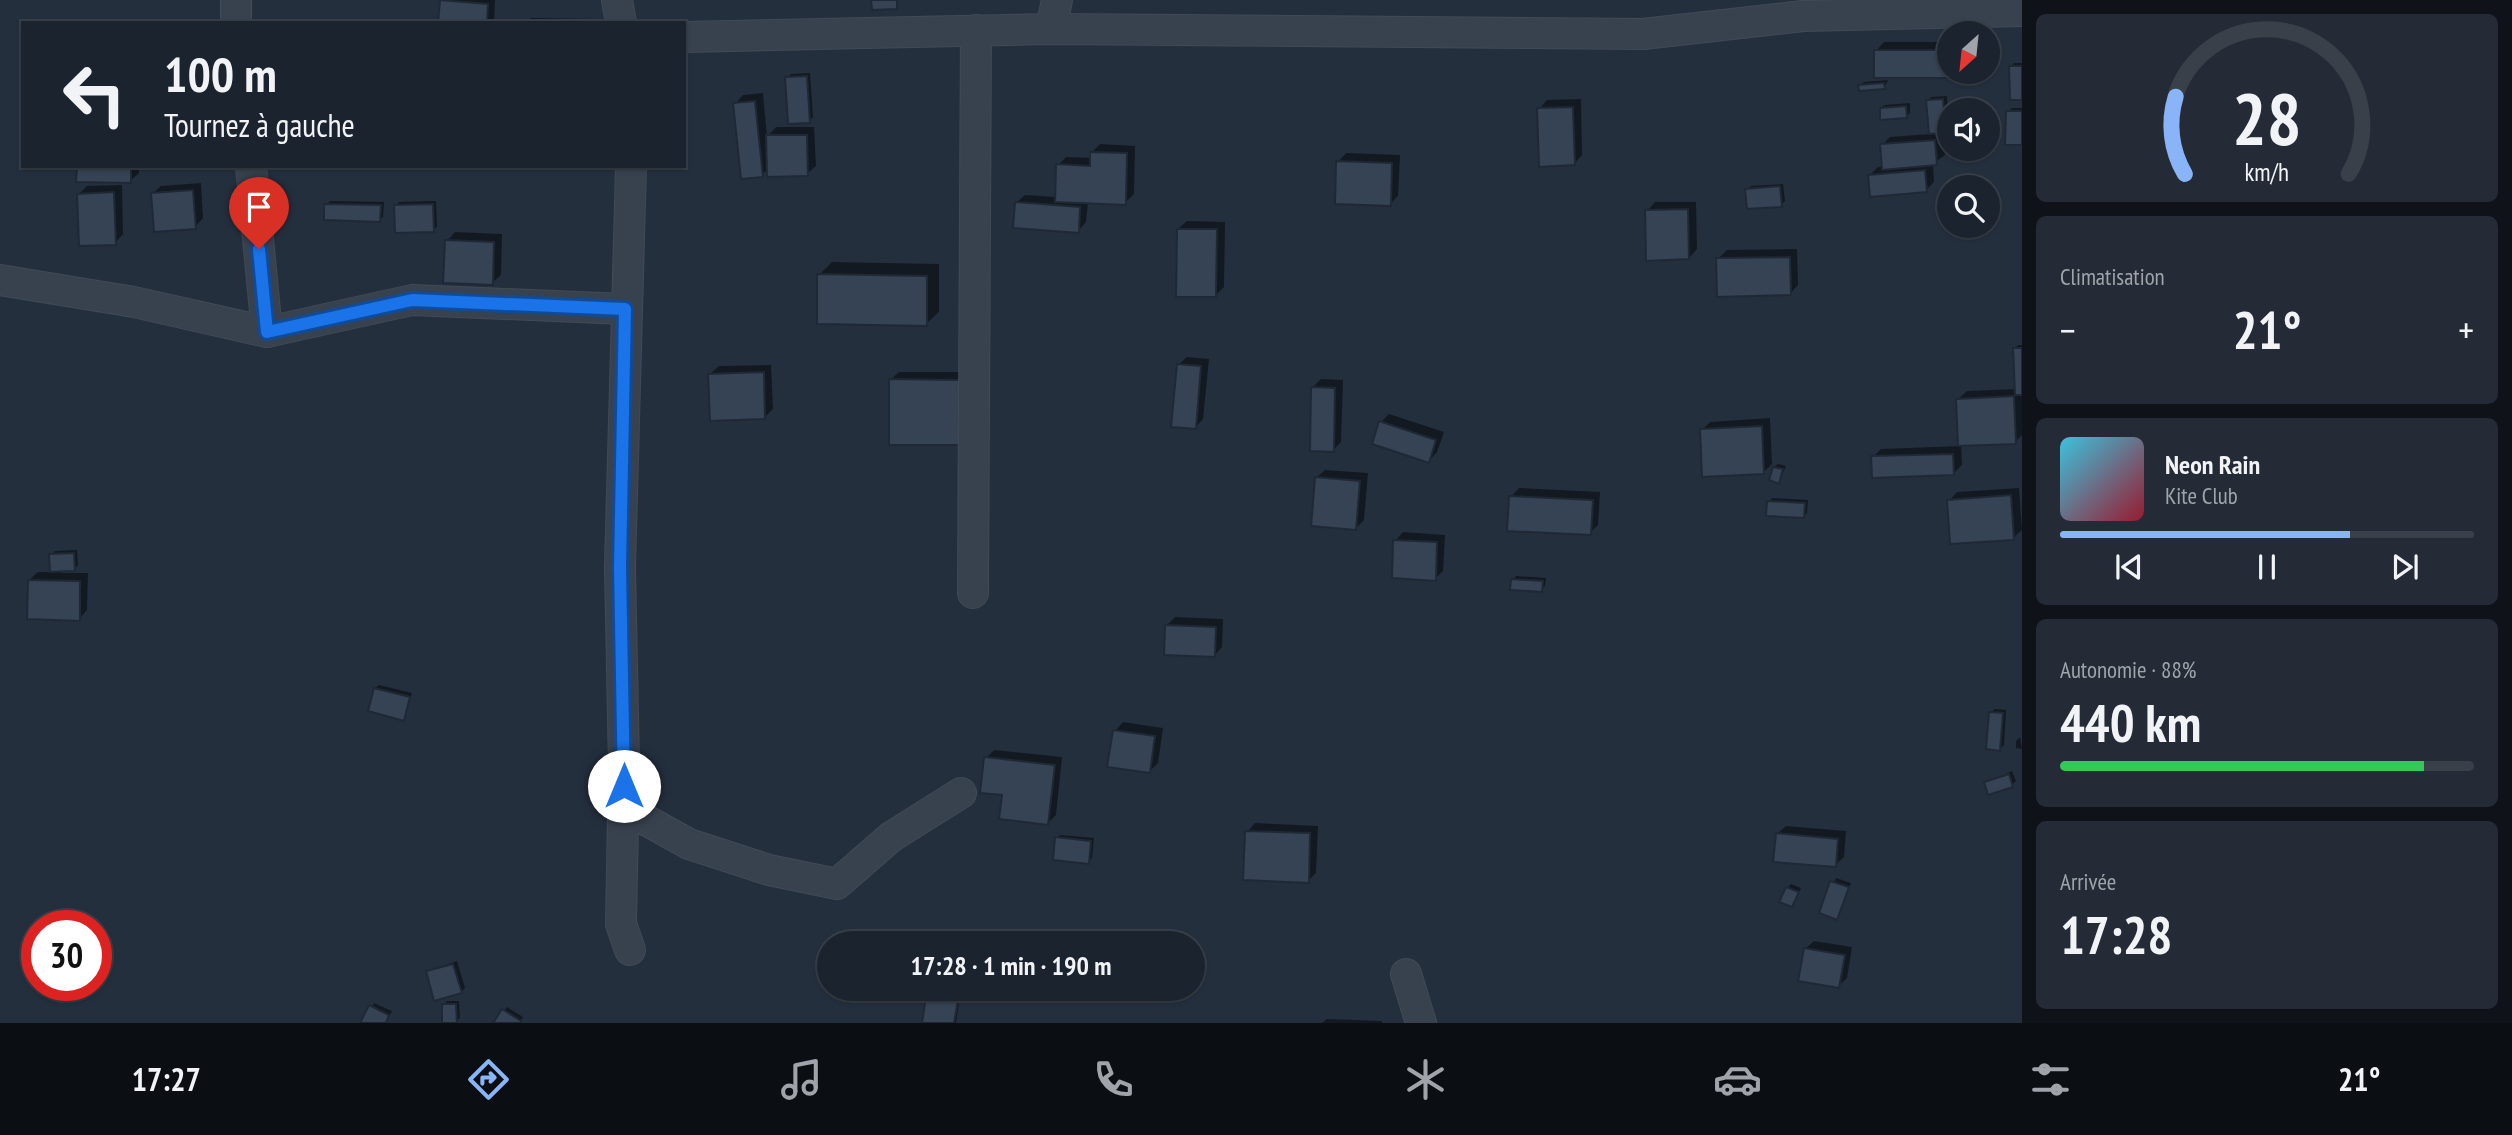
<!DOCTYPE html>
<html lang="fr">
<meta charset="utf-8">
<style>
:root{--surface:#1b232e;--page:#242b36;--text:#f1f3f6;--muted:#a0a4aa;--line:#39404a;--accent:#8ab4f8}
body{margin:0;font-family:"PT Sans Narrow",sans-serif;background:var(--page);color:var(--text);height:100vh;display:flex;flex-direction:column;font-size:26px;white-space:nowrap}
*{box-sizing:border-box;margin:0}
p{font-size:23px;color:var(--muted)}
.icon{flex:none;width:38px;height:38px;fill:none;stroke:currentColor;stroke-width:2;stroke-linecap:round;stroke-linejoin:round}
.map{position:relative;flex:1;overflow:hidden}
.side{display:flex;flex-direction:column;gap:14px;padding:14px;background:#0f1319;width:490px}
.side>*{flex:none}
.hud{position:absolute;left:21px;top:21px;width:665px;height:147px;border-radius:0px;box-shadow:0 2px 5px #0004,0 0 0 2px var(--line);background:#1b232e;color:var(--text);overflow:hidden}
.needle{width:46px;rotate:207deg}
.buttons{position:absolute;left:1937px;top:21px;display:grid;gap:14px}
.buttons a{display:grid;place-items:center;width:63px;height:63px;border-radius:50%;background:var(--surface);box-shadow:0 2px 5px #0004,0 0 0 2px var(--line);font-size:35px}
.speed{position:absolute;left:21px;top:910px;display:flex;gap:14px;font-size:35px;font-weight:700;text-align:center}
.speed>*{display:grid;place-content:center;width:91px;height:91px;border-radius:50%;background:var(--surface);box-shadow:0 2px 5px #0004,0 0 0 2px var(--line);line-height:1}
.speed .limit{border:10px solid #d22;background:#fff;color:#111}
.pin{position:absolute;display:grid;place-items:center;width:60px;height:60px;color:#fff;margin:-72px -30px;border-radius:50% 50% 50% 0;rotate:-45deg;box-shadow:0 0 7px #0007}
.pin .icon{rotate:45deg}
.me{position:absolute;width:77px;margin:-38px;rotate:0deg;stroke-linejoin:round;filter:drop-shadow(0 0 5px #0008)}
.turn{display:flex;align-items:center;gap:24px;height:147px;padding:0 28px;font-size:32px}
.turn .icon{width:91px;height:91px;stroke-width:2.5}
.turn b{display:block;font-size:49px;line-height:60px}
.big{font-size:52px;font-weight:700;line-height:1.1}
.side .tile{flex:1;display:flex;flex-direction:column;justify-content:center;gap:10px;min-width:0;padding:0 24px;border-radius:10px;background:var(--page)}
.side .dial{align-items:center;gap:0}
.dial svg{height:182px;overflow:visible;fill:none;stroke:var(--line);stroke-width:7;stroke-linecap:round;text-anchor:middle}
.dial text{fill:var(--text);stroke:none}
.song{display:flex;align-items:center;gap:21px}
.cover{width:84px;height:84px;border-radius:10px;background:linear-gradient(135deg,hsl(190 70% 55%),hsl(350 70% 35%))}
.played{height:7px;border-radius:4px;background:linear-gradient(90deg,var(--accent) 70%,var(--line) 70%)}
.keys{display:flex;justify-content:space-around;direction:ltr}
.heat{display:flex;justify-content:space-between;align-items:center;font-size:38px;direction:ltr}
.charge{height:10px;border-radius:5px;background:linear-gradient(90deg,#34c759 88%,var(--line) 0)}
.trip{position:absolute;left:817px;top:931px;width:388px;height:70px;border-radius:35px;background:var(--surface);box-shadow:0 2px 5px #0004,0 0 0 2px var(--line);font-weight:700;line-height:70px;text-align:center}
.tabs{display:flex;height:112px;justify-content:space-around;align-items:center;background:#0b0e12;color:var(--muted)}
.tabs .icon{width:49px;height:49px}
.tabs .on{color:var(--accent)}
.tabs b{font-size:32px;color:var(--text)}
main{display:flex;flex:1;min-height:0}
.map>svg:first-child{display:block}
.shadow{fill:#0007}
.building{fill:#364354;stroke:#1f2835;stroke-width:2}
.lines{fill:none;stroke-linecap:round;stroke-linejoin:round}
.minor-casing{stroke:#414a57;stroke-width:32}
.minor{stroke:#38414e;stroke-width:30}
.route-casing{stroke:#114b97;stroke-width:18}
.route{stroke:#1a73e8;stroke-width:12}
</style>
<main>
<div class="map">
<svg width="2022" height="1023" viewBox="0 0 2022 1023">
<rect width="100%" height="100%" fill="#242f3e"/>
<g class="shadow">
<path d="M441,0h54l-1,23h-55z"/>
<path d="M531,18l62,1v4h-67z"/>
<path d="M1884,42h66v30h4l-4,4 -74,-25z"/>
<path d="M2014,63h8v35l-11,-31z"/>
<path d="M810,73l3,44 -4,4 -22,-43 4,-4z"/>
<path d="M1888,80l-4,8 -24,-3 4,-3z"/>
<path d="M763,93l4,44 9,-10h38l2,39 -9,8 -38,-6 -7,7 -27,-71 8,-9z"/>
<path d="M1947,96l2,32 -6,3 2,24 -12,9 1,18 -8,8 -56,-15 8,-8 6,-1 -2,-21 8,-8 40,-3 -2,-33 3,-4z"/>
<path d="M1581,99l1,56 -8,9 -35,-55 8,-9z"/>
<path d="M1910,103v10l-4,3 -25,-8 4,-3z"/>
<path d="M2012,108h10v35l-14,-31z"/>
<path d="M1100,144l35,2 -1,48 -9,9 -37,-1 -2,20 -8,9 -62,-28 9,-8 31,2 2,-32 8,-8 26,1v-6z"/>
<path d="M1346,153l54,2 -2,41 -8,8 -52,-42z"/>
<path d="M78,166h61v7l-9,8z"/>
<path d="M201,183l2,35 -8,9 -43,-33 9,-8z"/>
<path d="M1783,184l2,17 -4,4 -34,-15 4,-4z"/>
<path d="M122,185l1,49 -8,9 -36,-49 8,-8z"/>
<path d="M330,201l54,1 -1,15 -3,3 -54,-15z"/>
<path d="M436,201l1,26 -4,3 -37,-24 3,-4z"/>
<path d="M1655,202h41l1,47 -8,9 -42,-47z"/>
<path d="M1187,221l38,1 -1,65 -8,8 -38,-66z"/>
<path d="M455,232l47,2 -1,41 -9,8 -45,-42z"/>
<path d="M1797,249l1,36 -8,9 -72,-35 9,-9z"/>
<path d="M832,262l107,2v48l-13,12 -107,-49z"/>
<path d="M2018,345h4v90l-7,7 -54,2 1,21 -9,9 -80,-17 8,-8 79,-3 -2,-47 9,-8 50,-2 -3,-40z"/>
<path d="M1187,357l22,2 -6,60 -8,9 -17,-63z"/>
<path d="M771,365l2,44 -9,9 -54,-44 9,-8z"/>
<path d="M899,372h69l-78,72v-64z"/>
<path d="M1321,379l22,1 -2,62 -8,8 -20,-63z"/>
<path d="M1389,414l55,18 -7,20 -8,9 -48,-39z"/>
<path d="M1770,418l2,46 -8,8 -62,-42 8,-8z"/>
<path d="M1778,464l8,2 -7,16 -5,-15z"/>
<path d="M1325,470l43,3 -4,47 -8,8 -40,-50z"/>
<path d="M1519,488l81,4 -2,33 -8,8 -79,-36z"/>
<path d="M2019,488l3,42 -9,8 -64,-37 8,-9z"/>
<path d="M1772,498l36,2 -1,13 -3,3 -35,-14z"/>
<path d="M1403,532l42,3 -2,36 -8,8 -40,-38z"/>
<path d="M77,550l1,15 -4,4 -13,1v3h27l-1,37 -8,9 -50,-39 9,-8h13v-17l4,-4z"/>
<path d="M1516,576l30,2 -1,8 -4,4 -28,-10z"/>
<path d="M1175,617l48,2 -1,28 -8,9 -47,-31z"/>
<path d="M379,685l33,8 -9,26 -28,-31z"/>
<path d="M1995,709l11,1 -2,35 -4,4 -9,-37z"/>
<path d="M1123,722l40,6 -5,35 -9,9 -34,-41z"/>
<path d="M2020,737l2,12 -6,-1v-7z"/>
<path d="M994,750l68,7 -6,58 -8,8 -44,-29 -18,-36z"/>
<path d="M2012,771l4,10 -4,4 -26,-2z"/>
<path d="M1255,823l63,3 -2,47 -8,8 -61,-49z"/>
<path d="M1786,826l60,5 -2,26 -9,8 -58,-31z"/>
<path d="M1060,835l34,3 -2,20 -4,4 -31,-24z"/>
<path d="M1836,878l15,5 -15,35 -15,-6z"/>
<path d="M1791,884l10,4 -9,17 -5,-17z"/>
<path d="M1814,941l38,6 -5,31 -9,8 -33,-37z"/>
<path d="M457,961l8,27 -4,4 -33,-21z"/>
<path d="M932,993l28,4 -4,26h-32l4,-26z"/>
<path d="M447,1001h12l1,17 -4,3 -12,-16z"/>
<path d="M374,1003l18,8 -6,12h-22z"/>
<path d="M507,1007l16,10 -4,6h-24z"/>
<path d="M1327,1019l55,2v2h-60z"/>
</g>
<g class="building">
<path d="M440,0l48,4 -1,19h-49z"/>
<path d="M871,0h26v9l-25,1z"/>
<path d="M1874,50h76l1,28h-77z"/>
<path d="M2009,66h13v34h-12z"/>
<path d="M807,76l3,47 -22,1 -3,-47z"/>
<path d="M1884,83l1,6 -26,2 -1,-6z"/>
<path d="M1943,99l3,34 -17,1 -3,-34z"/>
<path d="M755,101l8,76 -22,2 -8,-76z"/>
<path d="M1906,106l1,12 -27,2v-12z"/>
<path d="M1573,107l2,58 -36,2 -2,-59z"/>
<path d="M2006,111h16v34h-17z"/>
<path d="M766,135h41l1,41 -41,1z"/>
<path d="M1935,140l2,25 -55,5 -2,-26z"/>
<path d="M1090,152l37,1 -1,52 -71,-3 1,-38 34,2z"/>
<path d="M1336,161l56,2 -1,43 -56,-2z"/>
<path d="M77,166h54v17l-55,-1z"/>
<path d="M1925,170l2,22 -57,5 -2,-22z"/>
<path d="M1780,186l2,21 -35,2 -2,-20z"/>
<path d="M193,190l3,39 -42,3 -3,-39z"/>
<path d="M114,192l2,53 -37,1 -2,-52z"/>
<path d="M1015,202l65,5 -1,26 -66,-5z"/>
<path d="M324,204l57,1 -1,17 -56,-2z"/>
<path d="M433,204l1,28 -39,1 -1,-28z"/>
<path d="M1688,209l1,50 -43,2 -1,-51z"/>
<path d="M1177,229h40l-1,68h-40z"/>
<path d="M445,240l49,2 -1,43 -50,-2z"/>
<path d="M1790,257l1,38 -74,2 -1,-39z"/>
<path d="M817,274l110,2v50l-110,-2z"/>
<path d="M2013,348h9v47h-7z"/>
<path d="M1177,364l24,2 -5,63 -25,-2z"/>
<path d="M764,372l1,47 -55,2 -2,-47z"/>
<path d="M889,379l71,1 1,65h-72z"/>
<path d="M1311,387l24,1 -1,64 -24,-1z"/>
<path d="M2014,396l2,48 -58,2 -2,-47z"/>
<path d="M1379,421l57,19 -7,23 -57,-19z"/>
<path d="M1762,426l2,48 -62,3 -2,-48z"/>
<path d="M1953,454l1,21 -82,3 -1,-22z"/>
<path d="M1773,467l10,2 -4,15 -10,-4z"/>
<path d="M1315,477l45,4 -4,49 -45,-4z"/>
<path d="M2011,495l3,45 -64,4 -3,-44z"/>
<path d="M1509,496l84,4 -2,35 -84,-4z"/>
<path d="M1767,501l38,2 -1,15 -38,-2z"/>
<path d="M1393,540l44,2 -1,39 -44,-3z"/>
<path d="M74,553l1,18 -25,1 -1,-18z"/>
<path d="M1511,579l32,2 -1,11 -32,-2z"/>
<path d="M28,580l52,1v40l-53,-2z"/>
<path d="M1165,625l51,2 -1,30 -51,-2z"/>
<path d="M374,688l36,9 -6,24 -36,-10z"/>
<path d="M1989,712l14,1 -3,38 -14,-2z"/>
<path d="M1113,730l42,6 -5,37 -43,-6z"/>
<path d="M984,757l71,8 -7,60 -49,-6 3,-24 -22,-2z"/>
<path d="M2009,774l4,13 -25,8 -4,-13z"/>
<path d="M1245,831l65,2 -1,50 -66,-3z"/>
<path d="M1776,833l62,6 -2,28 -63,-5z"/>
<path d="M1055,837l36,4 -2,23 -36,-4z"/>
<path d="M1830,881l19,6 -12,33 -18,-7z"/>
<path d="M1786,887l13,5 -7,15 -13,-5z"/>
<path d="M1804,948l41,7 -6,33 -41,-7z"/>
<path d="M453,964l9,29 -28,8 -8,-30z"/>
<path d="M926,996l32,4 -4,23h-32z"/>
<path d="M442,1004h14l1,19h-15z"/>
<path d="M369,1005l20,10 -3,8h-26z"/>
<path d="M502,1009l19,12 -1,2h-27z"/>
</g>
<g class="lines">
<g class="minor-casing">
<g id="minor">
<path d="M236,0v23"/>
<path d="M617,0l4,23"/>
<path d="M1051,29l6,-29"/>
<path d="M684,37l367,-8 592,5 160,-18 219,-5"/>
<path d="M251,166l16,166"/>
<path d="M0,280l134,22 133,30 145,-32 213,9"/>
<path d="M973,593l3,-563"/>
<path d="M624,808l65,36 80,26 68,14 54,-47 70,-44"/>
<path d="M630,950l-9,-26 3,-159 -4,-198 11,-401"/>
<path d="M1406,974l15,49"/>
</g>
</g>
<use href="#minor" class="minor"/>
</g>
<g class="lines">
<g class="route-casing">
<path id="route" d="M259,249l8,83 145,-32 213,9 -5,258 4,219"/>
</g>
<use href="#route" class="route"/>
</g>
</svg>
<div class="buttons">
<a><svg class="needle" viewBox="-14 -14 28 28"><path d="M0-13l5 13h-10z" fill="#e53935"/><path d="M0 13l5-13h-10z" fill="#a0a4aa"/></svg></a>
<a><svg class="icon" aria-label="sound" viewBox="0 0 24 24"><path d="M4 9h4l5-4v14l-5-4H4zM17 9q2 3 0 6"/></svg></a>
<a><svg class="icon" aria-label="search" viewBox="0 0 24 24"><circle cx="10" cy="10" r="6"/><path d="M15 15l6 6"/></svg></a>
</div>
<div class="speed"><div class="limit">30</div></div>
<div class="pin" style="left:259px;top:249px;background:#d93025"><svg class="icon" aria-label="arrive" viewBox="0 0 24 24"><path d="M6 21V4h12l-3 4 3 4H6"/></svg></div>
<svg class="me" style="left:624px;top:786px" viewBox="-20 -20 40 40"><circle r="19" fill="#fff"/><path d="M0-13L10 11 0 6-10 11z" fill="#1a73e8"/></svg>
<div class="trip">17:28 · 1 min · 190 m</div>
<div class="hud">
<div class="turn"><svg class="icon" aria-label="left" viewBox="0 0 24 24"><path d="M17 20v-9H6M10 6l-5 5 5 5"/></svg><div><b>100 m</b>Tournez à gauche</div></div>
</div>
</div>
<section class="side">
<div class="tile dial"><svg viewBox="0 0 100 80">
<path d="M14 69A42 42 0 1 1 86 69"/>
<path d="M14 69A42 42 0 0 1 10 35" stroke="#8ab4f8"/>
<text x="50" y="56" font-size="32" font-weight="700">28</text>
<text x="50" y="72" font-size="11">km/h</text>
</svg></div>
<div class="tile"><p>Climatisation</p>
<div class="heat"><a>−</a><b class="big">21°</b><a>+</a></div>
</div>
<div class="tile">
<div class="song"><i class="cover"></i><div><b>Neon Rain</b><p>Kite Club</p></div></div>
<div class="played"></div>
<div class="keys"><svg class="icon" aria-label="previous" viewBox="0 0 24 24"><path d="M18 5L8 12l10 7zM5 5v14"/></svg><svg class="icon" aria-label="pause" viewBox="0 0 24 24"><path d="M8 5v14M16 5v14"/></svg><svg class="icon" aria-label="next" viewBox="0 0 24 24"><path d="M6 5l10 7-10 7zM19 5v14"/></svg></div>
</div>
<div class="tile"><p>Autonomie · 88%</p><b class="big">440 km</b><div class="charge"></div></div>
<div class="tile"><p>Arrivée</p><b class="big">17:28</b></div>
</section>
</main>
<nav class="tabs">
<b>17:27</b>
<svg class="icon on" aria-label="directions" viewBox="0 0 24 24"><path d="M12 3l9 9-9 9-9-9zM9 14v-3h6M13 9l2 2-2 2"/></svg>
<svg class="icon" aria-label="music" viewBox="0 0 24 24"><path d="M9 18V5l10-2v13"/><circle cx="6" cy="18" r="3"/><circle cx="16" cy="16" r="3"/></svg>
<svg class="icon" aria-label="phone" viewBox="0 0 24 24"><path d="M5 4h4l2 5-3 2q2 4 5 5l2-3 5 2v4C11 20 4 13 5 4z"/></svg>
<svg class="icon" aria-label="climate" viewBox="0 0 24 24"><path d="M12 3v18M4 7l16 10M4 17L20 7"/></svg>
<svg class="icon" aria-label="car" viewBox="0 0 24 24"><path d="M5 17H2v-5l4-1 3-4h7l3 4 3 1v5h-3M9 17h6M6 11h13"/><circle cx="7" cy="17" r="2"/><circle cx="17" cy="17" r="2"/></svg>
<svg class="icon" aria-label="filters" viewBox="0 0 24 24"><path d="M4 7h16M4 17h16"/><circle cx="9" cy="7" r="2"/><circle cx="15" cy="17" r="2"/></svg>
<b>21°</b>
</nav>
